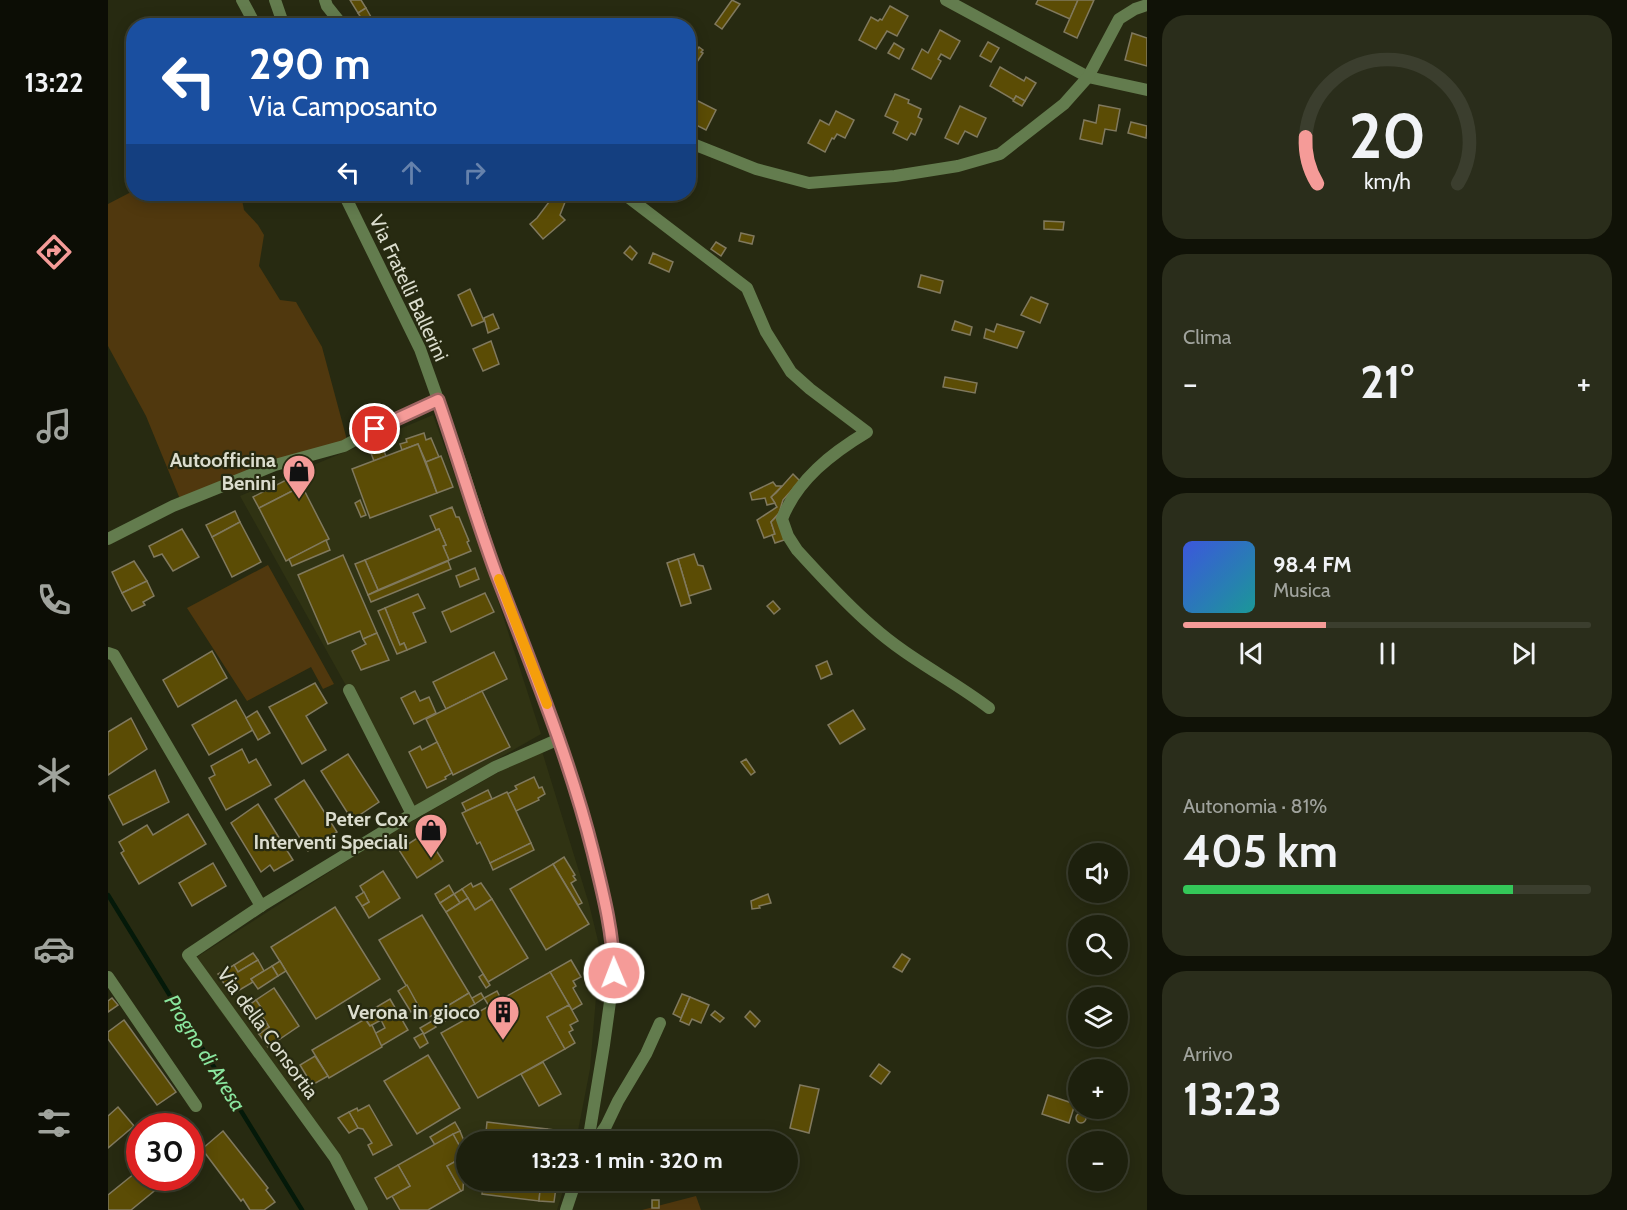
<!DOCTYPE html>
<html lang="it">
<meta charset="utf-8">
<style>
:root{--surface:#1d200d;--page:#2a2d1b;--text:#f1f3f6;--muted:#a0a39d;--line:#3b3e2e;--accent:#f59b98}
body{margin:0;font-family:Cabin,sans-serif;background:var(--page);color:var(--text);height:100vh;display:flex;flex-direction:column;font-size:22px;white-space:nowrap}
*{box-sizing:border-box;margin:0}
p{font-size:20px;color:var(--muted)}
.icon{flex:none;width:33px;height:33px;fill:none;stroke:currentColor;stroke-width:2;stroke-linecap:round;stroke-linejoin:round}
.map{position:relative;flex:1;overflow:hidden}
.side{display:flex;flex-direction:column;gap:15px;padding:15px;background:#101207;width:480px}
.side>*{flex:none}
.banner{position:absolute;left:18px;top:18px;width:570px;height:183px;border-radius:24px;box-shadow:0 3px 15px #0003,0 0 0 2px var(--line);background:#1a4fa0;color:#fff;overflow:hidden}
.controls{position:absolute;left:960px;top:843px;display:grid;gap:12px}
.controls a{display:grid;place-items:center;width:60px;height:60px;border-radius:50%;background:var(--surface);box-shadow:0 3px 15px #0003,0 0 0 2px var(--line);font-size:30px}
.speed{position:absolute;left:18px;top:1113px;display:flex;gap:12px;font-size:30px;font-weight:700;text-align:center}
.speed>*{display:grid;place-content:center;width:78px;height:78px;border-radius:50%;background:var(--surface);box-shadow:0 3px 15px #0003,0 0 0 2px var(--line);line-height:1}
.speed .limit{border:9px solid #d22;background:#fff;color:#111}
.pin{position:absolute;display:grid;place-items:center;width:51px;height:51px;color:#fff;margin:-26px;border:3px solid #fff;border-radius:50%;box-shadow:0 2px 6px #0007}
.me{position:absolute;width:66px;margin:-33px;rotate:359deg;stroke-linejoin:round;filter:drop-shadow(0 0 4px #0008)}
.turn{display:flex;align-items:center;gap:21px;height:126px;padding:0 24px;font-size:27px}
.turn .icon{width:78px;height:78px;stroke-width:2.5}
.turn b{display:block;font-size:42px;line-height:51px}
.lanes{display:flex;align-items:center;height:57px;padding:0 24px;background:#0003;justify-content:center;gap:30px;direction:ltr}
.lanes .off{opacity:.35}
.big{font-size:45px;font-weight:700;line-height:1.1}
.side .card{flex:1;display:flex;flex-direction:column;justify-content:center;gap:9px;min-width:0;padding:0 21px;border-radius:24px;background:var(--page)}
.side .dial{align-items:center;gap:0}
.dial svg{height:156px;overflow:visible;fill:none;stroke:var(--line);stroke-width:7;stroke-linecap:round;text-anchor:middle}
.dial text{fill:var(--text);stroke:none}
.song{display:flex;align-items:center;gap:18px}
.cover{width:72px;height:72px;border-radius:9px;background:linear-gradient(135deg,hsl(230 70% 55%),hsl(180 70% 35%))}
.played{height:6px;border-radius:3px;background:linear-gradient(90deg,var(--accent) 35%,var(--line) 35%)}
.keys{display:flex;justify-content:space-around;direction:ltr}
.heat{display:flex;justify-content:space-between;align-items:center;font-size:33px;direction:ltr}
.charge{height:9px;border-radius:4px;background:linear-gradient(90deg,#34c759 81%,var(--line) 0)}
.trip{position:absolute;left:348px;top:1131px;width:342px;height:60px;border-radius:30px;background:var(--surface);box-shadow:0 3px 15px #0003,0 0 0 2px var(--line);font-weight:700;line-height:60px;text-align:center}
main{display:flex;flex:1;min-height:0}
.tab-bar{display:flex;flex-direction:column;width:108px;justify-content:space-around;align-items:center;background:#0c0d05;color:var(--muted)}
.tab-bar .icon{width:42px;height:42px}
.tab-bar .selected{color:var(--accent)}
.tab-bar b{font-size:27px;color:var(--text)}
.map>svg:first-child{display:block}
.built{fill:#303313}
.green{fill:#50380e}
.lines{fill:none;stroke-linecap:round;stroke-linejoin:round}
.stream{stroke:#041909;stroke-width:4.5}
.building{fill:#5b4c05;stroke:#80795e;stroke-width:1.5}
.minor{stroke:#637c4e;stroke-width:12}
.route-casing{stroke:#9f6563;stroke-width:15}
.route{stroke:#f59b98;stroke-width:10}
.slow{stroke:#f59e0b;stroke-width:10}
.labels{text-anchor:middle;stroke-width:4.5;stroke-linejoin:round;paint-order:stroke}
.street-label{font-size:20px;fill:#dbddce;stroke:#272a11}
.poi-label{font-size:20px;font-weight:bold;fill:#dbddce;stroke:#272a11;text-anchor:end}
.water-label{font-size:21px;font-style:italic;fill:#8ae69e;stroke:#272a11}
</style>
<main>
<nav class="tab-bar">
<b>13:22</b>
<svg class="icon selected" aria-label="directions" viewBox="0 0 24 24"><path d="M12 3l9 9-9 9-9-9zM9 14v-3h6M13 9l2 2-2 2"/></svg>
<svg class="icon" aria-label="music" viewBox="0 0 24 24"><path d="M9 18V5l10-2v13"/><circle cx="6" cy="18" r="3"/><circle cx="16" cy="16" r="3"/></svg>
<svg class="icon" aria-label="phone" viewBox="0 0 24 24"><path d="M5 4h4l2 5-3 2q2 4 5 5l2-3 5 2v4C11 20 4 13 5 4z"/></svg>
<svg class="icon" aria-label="climate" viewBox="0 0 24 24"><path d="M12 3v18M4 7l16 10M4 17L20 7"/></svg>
<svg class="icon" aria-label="car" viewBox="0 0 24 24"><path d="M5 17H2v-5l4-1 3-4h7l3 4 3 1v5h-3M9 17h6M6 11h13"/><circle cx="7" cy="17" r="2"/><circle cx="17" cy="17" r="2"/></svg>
<svg class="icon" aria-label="filters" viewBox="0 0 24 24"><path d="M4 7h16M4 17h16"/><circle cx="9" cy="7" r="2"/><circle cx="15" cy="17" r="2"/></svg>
</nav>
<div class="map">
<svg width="1039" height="1210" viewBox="0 0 1039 1210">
<rect width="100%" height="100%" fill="#272a11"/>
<g class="built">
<path d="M325,415l49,136 59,183 -127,73 -174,-311z"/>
<path d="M433,748l48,156 11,45 -10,120 -14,72 -110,1v38l100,1 -9,29h-200l-26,-51 -116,-155 -21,-45 187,-120z"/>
</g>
<g class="green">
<path d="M25,191l1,3h107l3,16 14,15 6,10 -5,31 21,34 16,2 26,45 25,93 -167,59 -34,-83 -38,-70v-142z"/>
<path d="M160,565l66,119 -11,5 -12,-22 -64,34 -60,-93z"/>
<path d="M588,1196l5,14h-59z"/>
</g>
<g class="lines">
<path class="stream" d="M0,895l194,315"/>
</g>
<g class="building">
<path d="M242,0h11l5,8 -8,5z"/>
<path d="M624,0l8,4 -18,25 -7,-5z"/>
<path d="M930,0h40l-8,19 -34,-15z"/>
<path d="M970,0h16l-17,38 -13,-6z"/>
<path d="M782,6l18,10 -11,20 -10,-5 -11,18 -17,-9 12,-23 7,4 2,-2 2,1z"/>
<path d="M258,8l10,18h-10l-8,-13z"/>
<path d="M832,30l20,11 -10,18 -9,-5 -3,5 3,2 -10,18 -19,-10 10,-20 6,4z"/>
<path d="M1024,33l15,5v28l-22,-6z"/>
<path d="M880,42l11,6 -8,14 -11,-6z"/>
<path d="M786,43l10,6 -5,10 -11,-6z"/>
<path d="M591,47l4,3 -2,2 2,1 -8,12 -6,-4z"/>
<path d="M892,67l24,14 2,-4 10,6 -11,18 -9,-5 -2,4 -24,-14z"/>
<path d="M787,94l14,6 -1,3 13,6 -3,8 4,2 -7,16 -4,-2 -4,7 -14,-7 5,-11 -13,-6z"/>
<path d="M908,96l9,5 -3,5 -9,-5z"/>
<path d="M590,101l18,9 -10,20 -18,-9z"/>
<path d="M991,105l21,4 -4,22 -11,-2 -3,15 -22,-5 4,-19 12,3z"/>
<path d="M852,106l26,12 -9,19 -12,-6 -7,13 -13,-6z"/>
<path d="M728,111l18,9 -9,18 -8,-4 -3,5 -2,-1 -7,14 -17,-9 12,-23 9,5z"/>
<path d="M1023,122l16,4 -1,12 -18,-5z"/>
<path d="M447,194l12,3 -7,18 5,5 -22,19 -13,-15 7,-6z"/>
<path d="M936,221l20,1 -1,8 -19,-1z"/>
<path d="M633,233l13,3 -2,8 -13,-3z"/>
<path d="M608,242l10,6 -5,8 -10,-7z"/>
<path d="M522,246l7,7 -5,7 -8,-7z"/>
<path d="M545,253l20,9 -4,10 -20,-9z"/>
<path d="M813,275l22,6 -3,12 -22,-6z"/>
<path d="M362,289l14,32 -12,5 -14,-31z"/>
<path d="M923,297l17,7 -8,19 -19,-8z"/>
<path d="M385,314l6,14 -11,5 -4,-15z"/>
<path d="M847,321l17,6 -2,8 -18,-5z"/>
<path d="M889,324l27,8 -7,16 -33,-10 2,-9 8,3z"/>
<path d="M383,341l8,23 -16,7 -10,-22z"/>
<path d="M837,377l32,6 -2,10 -32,-6z"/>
<path d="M316,433l2,7 5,-2 8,19 -13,5 -8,-18 -16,6 -2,-6 7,-2 -1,-3z"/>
<path d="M273,444l5,12 -12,5 -5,-13z"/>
<path d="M310,444l19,49 -67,25 -18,-49z"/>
<path d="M333,456l12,31 -16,6 -11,-31z"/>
<path d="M685,474l7,7 -17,19 -4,13 -8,9 4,12 -11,4 -7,-18 20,-13 -6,-10 5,-4z"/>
<path d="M188,475l6,11 -43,22 -6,-11z"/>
<path d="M665,482l3,4h6l-11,11 4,6 -8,2 -2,-7 -13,2 -2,-7z"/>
<path d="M194,486l27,53 -43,22 -27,-53z"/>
<path d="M252,500l6,15 -5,2 -6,-14z"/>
<path d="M344,507l4,10h3l10,24 -2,1 4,9 -22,9 -6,-14 3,-1 -7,-16 -3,1 -6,-14z"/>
<path d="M127,511l5,11 -28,15 -6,-12z"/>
<path d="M670,515l9,24 -12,4 -3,-8 3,-1 -4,-12z"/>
<path d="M132,522l21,40 -29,15 -20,-40z"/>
<path d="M74,529l17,28 -26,14 -11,-17 -8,3 -5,-11z"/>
<path d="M331,529l7,16 -3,1 6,14 -71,30 -13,-30z"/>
<path d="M218,540l4,10 -38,16 -3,-7z"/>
<path d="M586,554l4,11 5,1 8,23 -22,7 -11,-37z"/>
<path d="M235,555l34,78 -14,6 -3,-8 -32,13 -30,-69z"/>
<path d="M570,559l13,44 -10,3 -14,-43z"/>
<path d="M257,560l13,30 -10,5 -13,-31z"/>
<path d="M26,561l13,20 -25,12 -10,-21z"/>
<path d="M340,561l3,8 -80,33 -3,-7z"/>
<path d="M367,568l4,11 -19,8 -4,-11z"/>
<path d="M39,581l7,15 -11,6 2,3 -13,6 -10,-18z"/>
<path d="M377,593l9,19 -43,20 -9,-20z"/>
<path d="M310,594l7,14 -12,5 13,29 -19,8 -3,-7 -4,2 -15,-37z"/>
<path d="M665,601l7,8 -6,5 -7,-8z"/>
<path d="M277,608l15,37 4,-2 3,7 -10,4 -19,-43z"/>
<path d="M269,633l12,27 -28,10 -9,-19 14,-7 -3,-5z"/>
<path d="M104,651l15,27 -49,29 -15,-27z"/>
<path d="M386,652l13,27 -61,30 -13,-27z"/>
<path d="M719,661l5,13 -11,5 -5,-13z"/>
<path d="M207,683l12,20 -21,13 20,34 -24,14 -33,-57z"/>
<path d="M307,691l5,10 9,-4 7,16 -22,11 -13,-26z"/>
<path d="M374,691l28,56 -57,28 -27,-56z"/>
<path d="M128,700l17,30 -44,25 -17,-30z"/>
<path d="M745,710l12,19 -25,15 -12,-19z"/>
<path d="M149,711l13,22 -12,7 -12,-22z"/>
<path d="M23,718l16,31 -39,26v-43z"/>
<path d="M329,742l15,31 -7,4 1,2 -19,9 -18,-36 11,-6 2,4z"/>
<path d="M134,749l7,14 7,-4 15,26 -45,25 -17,-32 6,-3 -4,-9z"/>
<path d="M240,754l31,48 -27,18 -31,-49z"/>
<path d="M638,759l9,13 -4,3 -10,-13z"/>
<path d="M47,770l14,32 -46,23 -15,-29z"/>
<path d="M426,777l5,11 3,-1 3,7 -7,4 1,2 -23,11 -9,-17 10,-5 -2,-3z"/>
<path d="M196,780l33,52 -29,19 -33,-52z"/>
<path d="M380,790l4,9 -26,12 -4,-8z"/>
<path d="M399,792l24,51 -41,20 -10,-21 -3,2 -15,-31z"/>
<path d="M150,804l35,56 -19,11 -4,-6 -9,7 -30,-49z"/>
<path d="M80,814l18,30 -67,40 -18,-31 3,-2 -5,-9 28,-17 6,10z"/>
<path d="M317,833l18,28 -26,17 -18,-28z"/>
<path d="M423,843l3,7 -41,20 -3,-7z"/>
<path d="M456,857l11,18 -2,1 3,4 -5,3 11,20 -4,2 -25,-41z"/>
<path d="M105,863l13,23 -34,20 -13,-23z"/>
<path d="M445,864l36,60 -43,26 -36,-61z"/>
<path d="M275,871l17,27 -31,20 -7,-12 7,-4 -9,-16z"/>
<path d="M363,883l2,4 8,-4 11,16 -17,11 -13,-21z"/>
<path d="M341,885l5,9 -14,9 -5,-9z"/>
<path d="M354,889l6,9 -8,5 -6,-9z"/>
<path d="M256,892l5,10 -7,4 -6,-9z"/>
<path d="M346,894l6,9 -14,9 -6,-9z"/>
<path d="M660,894l3,9 -12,3 1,2 -8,1 -1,-8z"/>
<path d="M360,898l7,12 17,-11 36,59 -40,24 -42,-70z"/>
<path d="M227,907l45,72 -64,40 -45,-72z"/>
<path d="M314,915l47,78 -43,26 -47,-79z"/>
<path d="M145,953l5,7 -20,12 -4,-7z"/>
<path d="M794,954l8,5 -8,13 -9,-5z"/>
<path d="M150,960l6,11 -13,8 2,3 -22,13 -13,-21 16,-9 4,7z"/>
<path d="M463,960l10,17 -8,4 3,5 -3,2 9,16 -10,6 -22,-38z"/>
<path d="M172,961l6,10 -8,5 -6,-10z"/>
<path d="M164,966l6,10 -20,13 -7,-10z"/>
<path d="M442,972l19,33 -22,12 18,32 -87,49 -37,-65z"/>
<path d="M375,974l7,11 -4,3 -7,-11z"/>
<path d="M299,985l12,22 -8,5 -13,-21z"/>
<path d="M166,988l25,38 -31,21 -9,-13 10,-7 -8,-13 3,-2 -8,-12z"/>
<path d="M389,991l4,8 -12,7 -5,-8z"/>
<path d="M361,993l6,11 -30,17 -6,-10z"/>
<path d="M373,993l3,5 -9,6 -3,-6z"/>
<path d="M574,994l8,3 -9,21 -8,-4z"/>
<path d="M582,997l19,8 -8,18 -9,-4 -3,6 -9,-4z"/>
<path d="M4,998l6,7 -10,7v-11z"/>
<path d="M282,999l18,31 -27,16 -7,-12 11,-6 -4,-8 -11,6 -7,-11z"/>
<path d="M148,1000l8,12 -3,2 8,13 -10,7 -10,-15 3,-2 -7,-9z"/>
<path d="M461,1005l9,16 -8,4 3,5 -4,2 6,11 -10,6 -18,-32z"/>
<path d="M607,1011l9,7 -4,4 -9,-7z"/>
<path d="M642,1011l10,10 -5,6 -10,-10z"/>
<path d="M257,1019l5,7 2,-1 10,22 -53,31 -17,-28z"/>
<path d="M16,1020l52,72 -19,13 -49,-66v-7z"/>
<path d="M324,1021l4,6 -12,7 -4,-6z"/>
<path d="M315,1033l5,10 -8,5 -6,-10z"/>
<path d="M320,1055l32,53 -43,26 -33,-53z"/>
<path d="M207,1056l13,20 -16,9 -12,-20z"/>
<path d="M435,1062l18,32 -22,12 -18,-32z"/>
<path d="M771,1064l11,8 -9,12 -11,-8z"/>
<path d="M692,1085l19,4 -10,44 -19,-5z"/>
<path d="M940,1095l27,9 -6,19 -27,-9z"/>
<path d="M261,1105l23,40 -19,10 -5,-10 4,-2 -9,-14 -5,-1 -9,-16 8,-4 1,3z"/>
<path d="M10,1107l16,19 -26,22v-32z"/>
<path d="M241,1112l9,16 -9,5 -11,-15z"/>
<circle cx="973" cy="1118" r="5"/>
<path d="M347,1122l5,9 -25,14 -5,-8z"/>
<path d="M379,1122l60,7 -1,13h-61z"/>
<path d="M439,1129l15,2 -1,11h-15z"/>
<path d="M115,1131l45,57 -2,2 9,12 -11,8h-14l-7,-11 -2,2 -39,-52z"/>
<path d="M352,1131l6,15v8l-1,2 -12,-22z"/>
<path d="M547,1132l20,1v9h-20z"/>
<path d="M345,1134l12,22 -18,10 14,25 -33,19h-28l-8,-14 18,-10 -12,-21z"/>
<path d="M357,1156l-2,34 -2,1 -14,-25z"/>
<path d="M290,1165l12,21 -23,13 -12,-21z"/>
<path d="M32,1169v9h30l-39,32h-23v-15z"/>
<path d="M376,1180h57l-2,21 -57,-7z"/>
<path d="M433,1180h16l-3,22 -15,-1z"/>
<rect x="544" y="1200" width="7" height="8"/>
</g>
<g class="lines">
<g class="minor">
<path d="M134,0l14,26"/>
<path d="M167,0l9,26"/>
<path d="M217,0l2,6 16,20"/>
<path d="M838,0l142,77 59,13"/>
<path d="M580,142l68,27 53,14 86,-7 63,-10 42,-12 64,-50 24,-27 31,-58 16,-10 12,-4"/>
<path d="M236,194l76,155 41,115 34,106 58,151 35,110 17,69 8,43 1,30 -10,72 -16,97"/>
<path d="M516,194l123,94 19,44 25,40 19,17 57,43c-35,21 -70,48 -85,87l6,17 9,14c24,26 48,53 75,76 35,32 79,53 117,82"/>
<path d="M0,539l65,-33 102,-41 69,-19 31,-17 63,-29"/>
<path d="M0,653l6,2 7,12 140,239"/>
<path d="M241,690l63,124"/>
<path d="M0,977l88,129"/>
<path d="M487,1142l11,-16 12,-25 28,-47 14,-31"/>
<path d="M254,1210l-27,-52 -147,-203 73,-49 151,-92 83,-47 64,-28"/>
<path d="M458,1210l10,-30"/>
</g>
</g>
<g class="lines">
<g class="route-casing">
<path id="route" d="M267,429l63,-29c20,57 37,116 58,173 35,92 73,183 97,279 10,41 20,79 21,121"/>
</g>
<use href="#route" class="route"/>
<path class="slow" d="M391,579l48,125"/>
</g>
<defs>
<g id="shop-pin" transform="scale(1.725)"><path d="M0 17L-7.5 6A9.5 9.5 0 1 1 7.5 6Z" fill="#f59b98" stroke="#272a11"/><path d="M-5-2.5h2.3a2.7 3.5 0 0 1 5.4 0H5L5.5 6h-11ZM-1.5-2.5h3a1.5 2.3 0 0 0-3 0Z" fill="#111"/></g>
<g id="building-pin" transform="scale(1.725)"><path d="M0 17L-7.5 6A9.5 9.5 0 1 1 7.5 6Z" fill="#f59b98" stroke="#272a11"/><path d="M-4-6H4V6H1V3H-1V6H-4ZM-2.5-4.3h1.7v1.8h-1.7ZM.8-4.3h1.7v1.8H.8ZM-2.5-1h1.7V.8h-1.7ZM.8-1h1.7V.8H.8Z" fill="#111"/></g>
</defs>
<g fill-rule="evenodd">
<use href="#shop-pin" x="191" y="471"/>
<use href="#shop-pin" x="323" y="830"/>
<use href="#building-pin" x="395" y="1012"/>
</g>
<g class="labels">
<g class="street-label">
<text transform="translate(301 288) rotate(65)" y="7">Via Fratelli Ballerini</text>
<text transform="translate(160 1033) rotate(54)" y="7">Via della Consortia</text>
</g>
<g class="poi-label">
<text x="168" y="467">Autoofficina<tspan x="168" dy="23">Benini</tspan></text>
<text x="300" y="826">Peter Cox<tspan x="300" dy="23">Interventi Speciali</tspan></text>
<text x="372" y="1019">Verona in gioco</text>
</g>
<g class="water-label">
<text transform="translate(97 1053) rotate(58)" y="7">Progno di Avesa</text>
</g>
</g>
</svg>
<div class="controls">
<a><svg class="icon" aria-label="sound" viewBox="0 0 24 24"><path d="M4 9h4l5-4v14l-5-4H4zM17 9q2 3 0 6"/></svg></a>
<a><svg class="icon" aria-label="search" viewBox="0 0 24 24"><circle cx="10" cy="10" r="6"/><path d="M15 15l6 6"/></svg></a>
<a><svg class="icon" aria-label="layers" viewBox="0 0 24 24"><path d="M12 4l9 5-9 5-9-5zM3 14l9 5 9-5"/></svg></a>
<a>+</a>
<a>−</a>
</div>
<div class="speed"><div class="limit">30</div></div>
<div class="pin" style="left:267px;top:429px;background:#d93025"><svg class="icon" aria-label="arrive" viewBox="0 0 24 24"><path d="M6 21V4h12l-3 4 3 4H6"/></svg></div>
<svg class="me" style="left:506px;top:973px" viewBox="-20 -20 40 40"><circle r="17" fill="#f59b98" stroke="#fff" stroke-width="3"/><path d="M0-11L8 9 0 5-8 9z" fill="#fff"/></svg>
<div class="trip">13:23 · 1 min · 320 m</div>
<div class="banner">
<div class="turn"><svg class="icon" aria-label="left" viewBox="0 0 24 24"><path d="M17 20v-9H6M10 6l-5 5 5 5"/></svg><div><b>290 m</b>Via Camposanto</div></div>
<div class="lanes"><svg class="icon" aria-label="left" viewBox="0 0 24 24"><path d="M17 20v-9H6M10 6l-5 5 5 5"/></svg><svg class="icon off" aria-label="ahead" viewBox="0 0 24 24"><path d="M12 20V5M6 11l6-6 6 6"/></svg><svg class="icon off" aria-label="right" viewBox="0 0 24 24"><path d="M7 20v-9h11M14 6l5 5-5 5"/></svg></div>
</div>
</div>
<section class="side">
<div class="card dial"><svg viewBox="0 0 100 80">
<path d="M14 69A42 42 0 1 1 86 69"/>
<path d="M14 69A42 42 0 0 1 8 45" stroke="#f59b98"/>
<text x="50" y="56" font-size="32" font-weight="700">20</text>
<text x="50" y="72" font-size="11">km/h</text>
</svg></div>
<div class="card"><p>Clima</p>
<div class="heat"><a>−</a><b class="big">21°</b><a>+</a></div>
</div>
<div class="card">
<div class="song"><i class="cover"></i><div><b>98.4 FM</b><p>Musica</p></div></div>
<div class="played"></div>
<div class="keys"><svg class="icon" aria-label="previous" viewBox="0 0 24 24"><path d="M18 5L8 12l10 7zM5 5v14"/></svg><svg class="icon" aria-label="pause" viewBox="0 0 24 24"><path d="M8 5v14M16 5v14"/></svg><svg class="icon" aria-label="next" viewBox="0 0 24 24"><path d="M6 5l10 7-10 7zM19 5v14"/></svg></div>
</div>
<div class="card"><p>Autonomia · 81%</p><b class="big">405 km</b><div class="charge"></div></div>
<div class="card"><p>Arrivo</p><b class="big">13:23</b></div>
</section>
</main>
